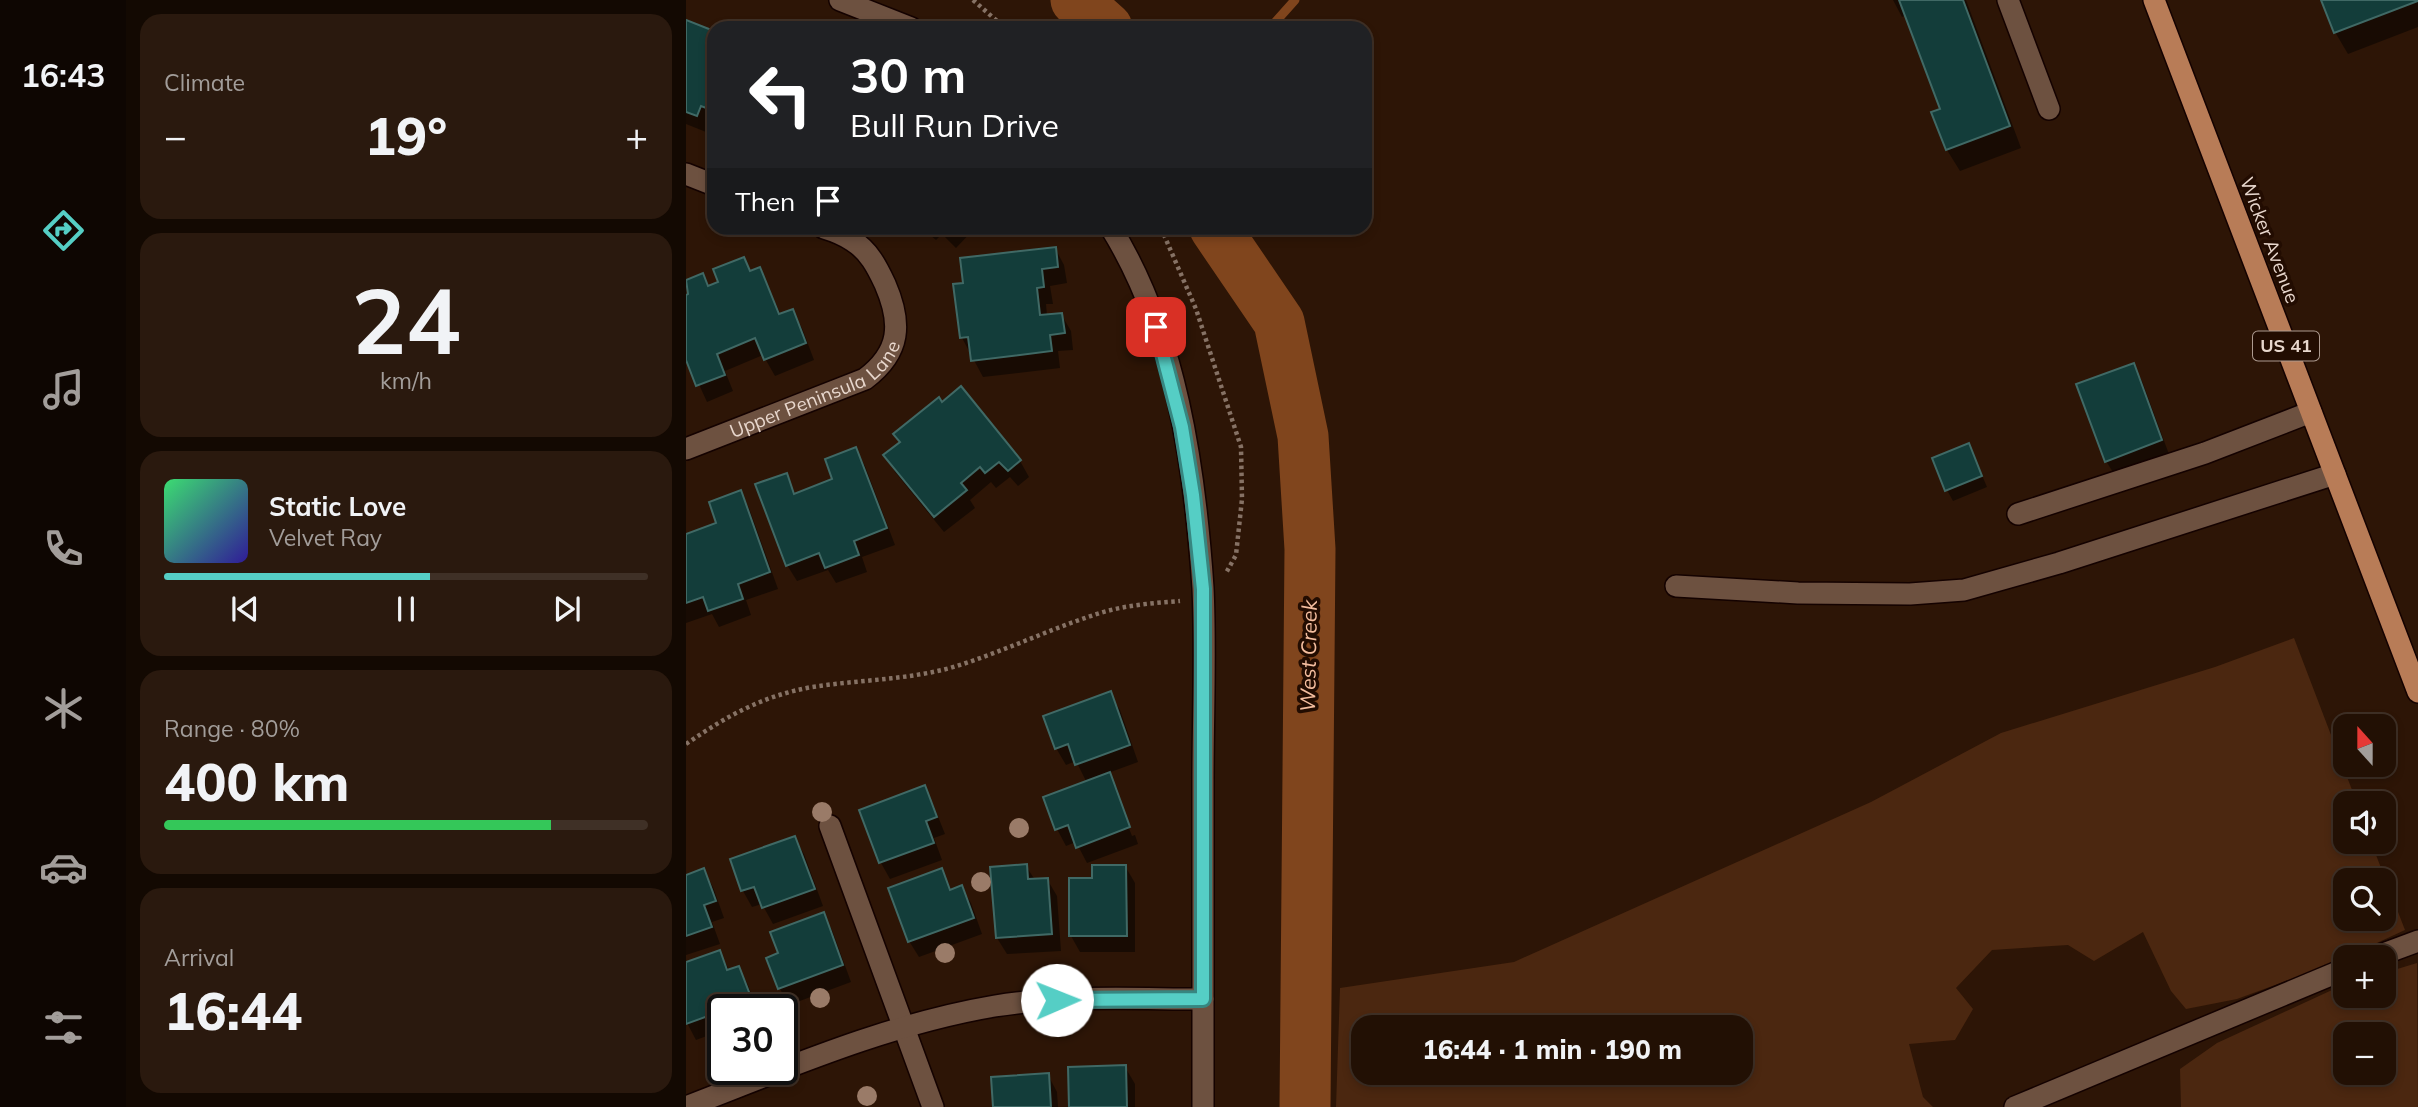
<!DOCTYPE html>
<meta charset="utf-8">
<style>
:root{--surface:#221004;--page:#2a190e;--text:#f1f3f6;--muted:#a29d9a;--line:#3f3026;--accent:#55cec5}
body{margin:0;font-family:Mulish,sans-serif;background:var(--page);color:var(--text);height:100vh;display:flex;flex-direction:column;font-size:26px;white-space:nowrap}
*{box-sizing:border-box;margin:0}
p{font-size:23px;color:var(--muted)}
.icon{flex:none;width:38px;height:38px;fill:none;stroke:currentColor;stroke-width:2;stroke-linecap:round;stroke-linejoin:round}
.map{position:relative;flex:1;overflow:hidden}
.panel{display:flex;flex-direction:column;gap:14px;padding:14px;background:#130902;width:560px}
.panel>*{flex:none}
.top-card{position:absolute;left:21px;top:21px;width:665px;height:214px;border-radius:21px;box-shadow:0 4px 10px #0003,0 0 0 2px var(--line);background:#202124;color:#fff;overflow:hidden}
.needle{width:46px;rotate:339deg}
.fabs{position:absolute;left:1647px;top:714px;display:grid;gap:14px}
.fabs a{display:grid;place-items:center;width:63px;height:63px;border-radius:14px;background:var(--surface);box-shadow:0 4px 10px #0003,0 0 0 2px var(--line);font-size:35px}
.speed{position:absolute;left:21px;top:994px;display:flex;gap:14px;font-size:35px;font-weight:700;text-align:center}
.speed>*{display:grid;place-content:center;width:91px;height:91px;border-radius:50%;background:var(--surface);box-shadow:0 4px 10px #0003,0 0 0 2px var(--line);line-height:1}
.speed .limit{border:4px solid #111;border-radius:10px;background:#fff;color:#111}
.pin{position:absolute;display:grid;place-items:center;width:60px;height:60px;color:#fff;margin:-30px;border-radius:14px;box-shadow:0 4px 10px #0006}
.me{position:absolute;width:77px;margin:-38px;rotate:89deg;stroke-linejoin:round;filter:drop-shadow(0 0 5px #0008)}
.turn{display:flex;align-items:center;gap:24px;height:147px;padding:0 28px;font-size:32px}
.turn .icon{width:91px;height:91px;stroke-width:2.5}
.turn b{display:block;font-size:49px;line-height:60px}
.then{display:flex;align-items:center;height:66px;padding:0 28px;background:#0003;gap:14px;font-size:26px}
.big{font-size:52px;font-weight:800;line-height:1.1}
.panel .card{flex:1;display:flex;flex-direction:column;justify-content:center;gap:10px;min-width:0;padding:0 24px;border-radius:21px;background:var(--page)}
.panel .dial{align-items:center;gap:0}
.dial b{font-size:91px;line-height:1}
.song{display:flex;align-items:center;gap:21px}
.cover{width:84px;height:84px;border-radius:10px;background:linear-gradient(135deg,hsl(140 70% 55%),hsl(250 70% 35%))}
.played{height:7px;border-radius:4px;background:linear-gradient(90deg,var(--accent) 55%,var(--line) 55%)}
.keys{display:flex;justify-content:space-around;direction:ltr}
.heat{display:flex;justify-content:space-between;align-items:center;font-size:38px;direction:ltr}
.charge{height:10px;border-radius:5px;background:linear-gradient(90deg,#34c759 80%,var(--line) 0)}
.trip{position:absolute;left:665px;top:1015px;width:402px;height:70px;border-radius:21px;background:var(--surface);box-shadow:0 4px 10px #0003,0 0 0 2px var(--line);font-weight:800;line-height:70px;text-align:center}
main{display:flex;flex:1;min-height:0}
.tab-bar{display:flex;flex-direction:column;width:126px;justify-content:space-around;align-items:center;background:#0e0602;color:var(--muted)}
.tab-bar .icon{width:49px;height:49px}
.tab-bar .current{color:var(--accent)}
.tab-bar b{font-size:32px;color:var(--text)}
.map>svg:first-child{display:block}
.green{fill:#4b2710;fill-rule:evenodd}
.shadow{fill:#0007}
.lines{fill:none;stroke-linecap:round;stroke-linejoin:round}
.stream{stroke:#80451d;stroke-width:9}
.river{stroke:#80451d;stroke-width:51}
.building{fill:#133d3a;stroke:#406965;stroke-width:2}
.minor-casing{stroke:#140200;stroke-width:24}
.highway-casing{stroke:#140200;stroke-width:24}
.path{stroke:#867265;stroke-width:4.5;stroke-dasharray:3.5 3.5;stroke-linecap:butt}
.minor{stroke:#6d5140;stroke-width:21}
.highway{stroke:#b87c57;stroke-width:21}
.tree{fill:#9a7b68}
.route-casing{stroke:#378680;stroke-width:18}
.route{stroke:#55cec5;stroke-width:12}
.labels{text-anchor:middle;stroke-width:7;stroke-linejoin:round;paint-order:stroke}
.shield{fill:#220c01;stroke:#ad9a90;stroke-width:2}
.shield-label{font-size:18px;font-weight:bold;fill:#e8d7cd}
.street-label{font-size:19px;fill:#e8d7cd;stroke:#220c01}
.water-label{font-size:21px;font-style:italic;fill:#f5be9f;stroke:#220c01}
</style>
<main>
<nav class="tab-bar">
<b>16:43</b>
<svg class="icon current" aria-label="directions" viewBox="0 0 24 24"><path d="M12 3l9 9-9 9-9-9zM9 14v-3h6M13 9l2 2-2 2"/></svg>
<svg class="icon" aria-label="music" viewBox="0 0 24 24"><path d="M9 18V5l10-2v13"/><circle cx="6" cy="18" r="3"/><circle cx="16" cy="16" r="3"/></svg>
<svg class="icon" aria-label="phone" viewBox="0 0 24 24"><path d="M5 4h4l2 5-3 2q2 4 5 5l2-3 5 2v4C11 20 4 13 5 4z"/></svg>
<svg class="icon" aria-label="climate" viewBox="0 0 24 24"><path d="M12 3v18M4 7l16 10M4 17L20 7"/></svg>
<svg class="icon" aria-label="car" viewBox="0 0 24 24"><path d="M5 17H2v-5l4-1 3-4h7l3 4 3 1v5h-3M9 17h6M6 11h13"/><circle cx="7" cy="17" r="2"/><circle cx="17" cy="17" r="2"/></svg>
<svg class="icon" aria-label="filters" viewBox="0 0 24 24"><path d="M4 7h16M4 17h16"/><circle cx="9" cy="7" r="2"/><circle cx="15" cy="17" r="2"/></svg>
</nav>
<section class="panel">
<div class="card"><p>Climate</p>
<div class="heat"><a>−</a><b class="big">19°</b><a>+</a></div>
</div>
<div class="card dial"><b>24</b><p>km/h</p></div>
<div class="card">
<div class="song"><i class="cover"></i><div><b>Static Love</b><p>Velvet Ray</p></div></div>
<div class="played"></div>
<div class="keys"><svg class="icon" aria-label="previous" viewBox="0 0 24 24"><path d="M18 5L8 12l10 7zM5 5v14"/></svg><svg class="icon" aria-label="pause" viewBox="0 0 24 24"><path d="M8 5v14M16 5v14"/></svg><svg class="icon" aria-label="next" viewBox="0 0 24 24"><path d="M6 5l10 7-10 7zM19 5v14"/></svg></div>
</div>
<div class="card"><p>Range · 80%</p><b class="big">400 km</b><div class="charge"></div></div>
<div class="card"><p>Arrival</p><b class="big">16:44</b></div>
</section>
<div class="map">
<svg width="1732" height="1107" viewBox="0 0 1732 1107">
<rect width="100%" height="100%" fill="#2d1506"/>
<g class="green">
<path d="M1608,638l63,165h-12v39h26l34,88 -76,35 -92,34 -51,10 -15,-18 -28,-59 -49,29 -26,-16 -76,5 -36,38 17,21 -18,31 -46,4 14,53 10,10h-597l4,-119 174,-26 357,-160 130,-69 214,-66zM1659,880h39v39h-39zM677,1027h378v46h-378z"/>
<path d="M1731,963l1,144h-237l-1,-38 37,-26 128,-59v12h39v-23zM1659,1034h39v39h-39z"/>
</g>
<g class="shadow">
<path d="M1207,0h73l55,148 -61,23 -13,-21 -13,-37 8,-3 -36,-95 -4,2z"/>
<path d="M1637,0h95v27l-70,27 -13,-22z"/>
<path d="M0,22l28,11v90l-4,-1 -4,10 -20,-8z"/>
<path d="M236,228h53l-19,20 -14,-14 -6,6z"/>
<path d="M369,248l9,17 3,18 -17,3 3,18h-7l1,12 14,-2 10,17 2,19 -15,1 2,17 -77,9 -21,-39 3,-54z"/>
<path d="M57,259l8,14 9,-4 21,46 11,-4 10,17 12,32 -39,16 -12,-21 -38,16 8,20 -26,11 -21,-46v-59l5,-2 -5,-13 16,-6 7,12 11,-5z"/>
<path d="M1447,365l9,16 28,76 -54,20 -10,-16z"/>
<path d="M209,435l125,26 9,16 -11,9 -8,-9 -14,11 -5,-6 -21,18 5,8 -31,24 -49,-60 -9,-17 15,-11z"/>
<path d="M1283,445l18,42 -34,14 -6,-11z"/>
<path d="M170,449l9,17 30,79 -33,12 5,15 -31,11 -8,-13 -31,11 -10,-16 -1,-90 10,20 39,-14z"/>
<path d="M54,492l9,16 29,81 -32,11 5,15 -32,12 -7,-13 -26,9v-87l33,-12z"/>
<path d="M424,694l10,16 18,52 -30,11 10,17h-4l18,46 3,-1 3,9 -51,19 -11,-21 -10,4 -9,-17 -12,-31 42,-15 -11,-22 -10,4 -10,-17z"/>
<path d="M238,788l9,16 12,30 -11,4 8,22 -52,19 -9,-16 -20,-52z"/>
<path d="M108,838l10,16 19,52 -50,18 -11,-20 -10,3 -9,-16 -11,-31z"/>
<path d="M340,866l9,14 12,-1 10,17 4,55 -54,3 -10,-16z"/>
<path d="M439,866l10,17v69h-55l-9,-16 23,-56z"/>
<path d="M255,870l11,21 9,-4 10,16 11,31 -63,23 -10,-16z"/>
<path d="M18,871l9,16 11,31 -12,4 8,22 -34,11v-78z"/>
<path d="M137,914l9,16 19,52 -62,23 -9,-16 -12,-30 12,-5z"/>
<path d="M33,952l11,19 9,-3 9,17 9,25h-34v20l-27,10 -10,-19v-57z"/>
<path d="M439,1067l10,17v23h-64z"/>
<path d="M362,1075l9,17 1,15h-63z"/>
</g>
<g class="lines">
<path class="stream" d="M584,28l25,-28"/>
<g class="river">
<path d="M390,0l31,28"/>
<path d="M529,228l64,94 24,114 7,113 -5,558"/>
</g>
</g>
<g class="building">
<path d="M1213,0h64l47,126 -64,24 -15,-38 9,-3z"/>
<path d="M1635,0h97v1l-84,32z"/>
<path d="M0,20l28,11v80l-13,-5 -4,10 -11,-4z"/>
<path d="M370,247l2,20 -16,2 2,18 -7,1 3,27 22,-2 3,20 -15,2 2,16 -81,10 -3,-24 -8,1 -7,-54 10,-1 -3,-25z"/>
<path d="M58,257l6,14 10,-4 19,47 14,-5 13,34 -42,17 -9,-22 -38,16 8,21 -29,11 -10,-26v-65l2,-1 -2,-14 17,-7 5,13 10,-4 -5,-13z"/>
<path d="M1448,363l28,77 -57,22 -29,-78z"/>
<path d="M275,386l60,74 -13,11 -9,-9 -14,11 -5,-6 -19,16 6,7 -33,27 -51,-62 17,-13 -7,-8 46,-37 3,5z"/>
<path d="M1283,443l13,33 -37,15 -13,-33z"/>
<path d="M170,447l31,81 -33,13 5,14 -34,13 -6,-15 -33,13 -31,-82 32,-11 7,21 38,-15 -7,-20z"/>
<path d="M55,490l29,82 -32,12 5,15 -35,12 -5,-14 -17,6v-69l30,-11 -7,-21z"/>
<path d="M425,691l19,54 -55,20 -7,-21 -13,5 -12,-33z"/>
<path d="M424,772l20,55 -54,21 -8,-23 -13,5 -12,-33z"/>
<path d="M239,785l12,32 -11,4 8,22 -55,20 -20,-53z"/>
<path d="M109,836l20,53 -53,19 -8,-21 -13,4 -11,-32z"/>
<path d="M341,864l1,15 20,-1 4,56 -56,4 -6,-71z"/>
<path d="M406,865h34l1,71h-58v-58h23z"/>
<path d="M18,868l12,33 -12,4 8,22 -26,9v-61z"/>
<path d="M256,868l8,22 12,-5 12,33 -66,24 -20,-54z"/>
<path d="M138,912l19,53 -65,24 -12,-31 12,-5 -8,-21z"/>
<path d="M34,950l7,20 12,-4 13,34 -66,24v-62z"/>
<path d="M440,1065l1,42h-58l-1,-40z"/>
<path d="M363,1073l2,34h-58l-2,-30z"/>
</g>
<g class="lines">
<g class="minor-casing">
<g id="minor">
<path d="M154,0l71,28"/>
<path d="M1322,0l41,109"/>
<path d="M0,174l28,11"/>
<path d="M425,228c65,105 84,239 92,360 3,64 0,128 0,191 0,109 0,219 0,328"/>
<path id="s1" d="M0,449l179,-70c36,-27 37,-56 20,-95 -8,-17 -16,-33 -32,-43 -9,-6 -19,-10 -29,-13"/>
<path d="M1332,514l187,-61 106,-41"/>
<path d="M990,586l122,7 112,1 54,-4 95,-27 276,-89"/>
<path d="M144,826l103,281"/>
<path d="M1689,957l43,-16"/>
<path d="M0,1107c101,-39 202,-83 309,-101 68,-11 140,-7 208,-7"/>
<path d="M1329,1107l330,-138"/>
</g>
</g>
<g class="highway-casing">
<path id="highway" d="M1468,0l264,692"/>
</g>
<g class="path">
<path d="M287,0l32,28"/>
<path d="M475,228l35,81 45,138 1,52 -6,56 -10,18"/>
<path d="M0,744c41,-28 76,-48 126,-57 45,-7 93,-7 138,-19 51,-15 99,-39 150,-55 26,-8 53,-10 80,-12"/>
</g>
<use href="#minor" class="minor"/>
<use href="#highway" class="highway"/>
</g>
<g class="tree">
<circle cx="136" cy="812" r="10"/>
<circle cx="333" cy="828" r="10"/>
<circle cx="295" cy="882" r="10"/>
<circle cx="259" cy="953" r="10"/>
<circle cx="134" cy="998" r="10"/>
<circle cx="181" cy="1096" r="10"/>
</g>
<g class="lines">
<g class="route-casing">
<path id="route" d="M371,1000l146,-1v-410l-10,-94 -11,-68 -26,-100"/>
</g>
<use href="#route" class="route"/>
</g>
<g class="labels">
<rect class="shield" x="1567" y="331.5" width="66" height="29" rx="5"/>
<g class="shield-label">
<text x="1600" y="352">US 41</text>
</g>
<g class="street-label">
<text transform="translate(1584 240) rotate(69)" y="7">Wicker Avenue</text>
<text dy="7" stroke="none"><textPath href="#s1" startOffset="144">Upper Peninsula Lane</textPath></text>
</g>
<g class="water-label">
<text transform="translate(623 656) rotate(-89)" y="7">West Creek</text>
</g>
</g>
</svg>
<div class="fabs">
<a><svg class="needle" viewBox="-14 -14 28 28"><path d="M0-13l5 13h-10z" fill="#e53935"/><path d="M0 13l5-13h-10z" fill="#a29d9a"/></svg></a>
<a><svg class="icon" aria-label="sound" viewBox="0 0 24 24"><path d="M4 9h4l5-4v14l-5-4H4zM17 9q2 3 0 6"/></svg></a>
<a><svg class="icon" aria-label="search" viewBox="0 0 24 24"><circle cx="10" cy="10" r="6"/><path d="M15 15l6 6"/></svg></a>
<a>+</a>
<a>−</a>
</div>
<div class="speed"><div class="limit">30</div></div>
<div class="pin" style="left:470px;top:327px;background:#d93025"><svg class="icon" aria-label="arrive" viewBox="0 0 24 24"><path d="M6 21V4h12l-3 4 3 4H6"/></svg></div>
<svg class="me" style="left:371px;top:1000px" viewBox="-20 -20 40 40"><circle r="19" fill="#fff"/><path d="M0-13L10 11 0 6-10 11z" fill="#55cec5"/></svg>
<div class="trip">16:44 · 1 min · 190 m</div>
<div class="top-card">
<div class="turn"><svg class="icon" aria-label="left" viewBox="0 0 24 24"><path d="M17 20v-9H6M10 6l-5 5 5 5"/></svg><div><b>30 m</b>Bull Run Drive</div></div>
<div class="then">Then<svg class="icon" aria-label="arrive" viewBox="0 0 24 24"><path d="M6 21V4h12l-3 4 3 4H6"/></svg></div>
</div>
</div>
</main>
